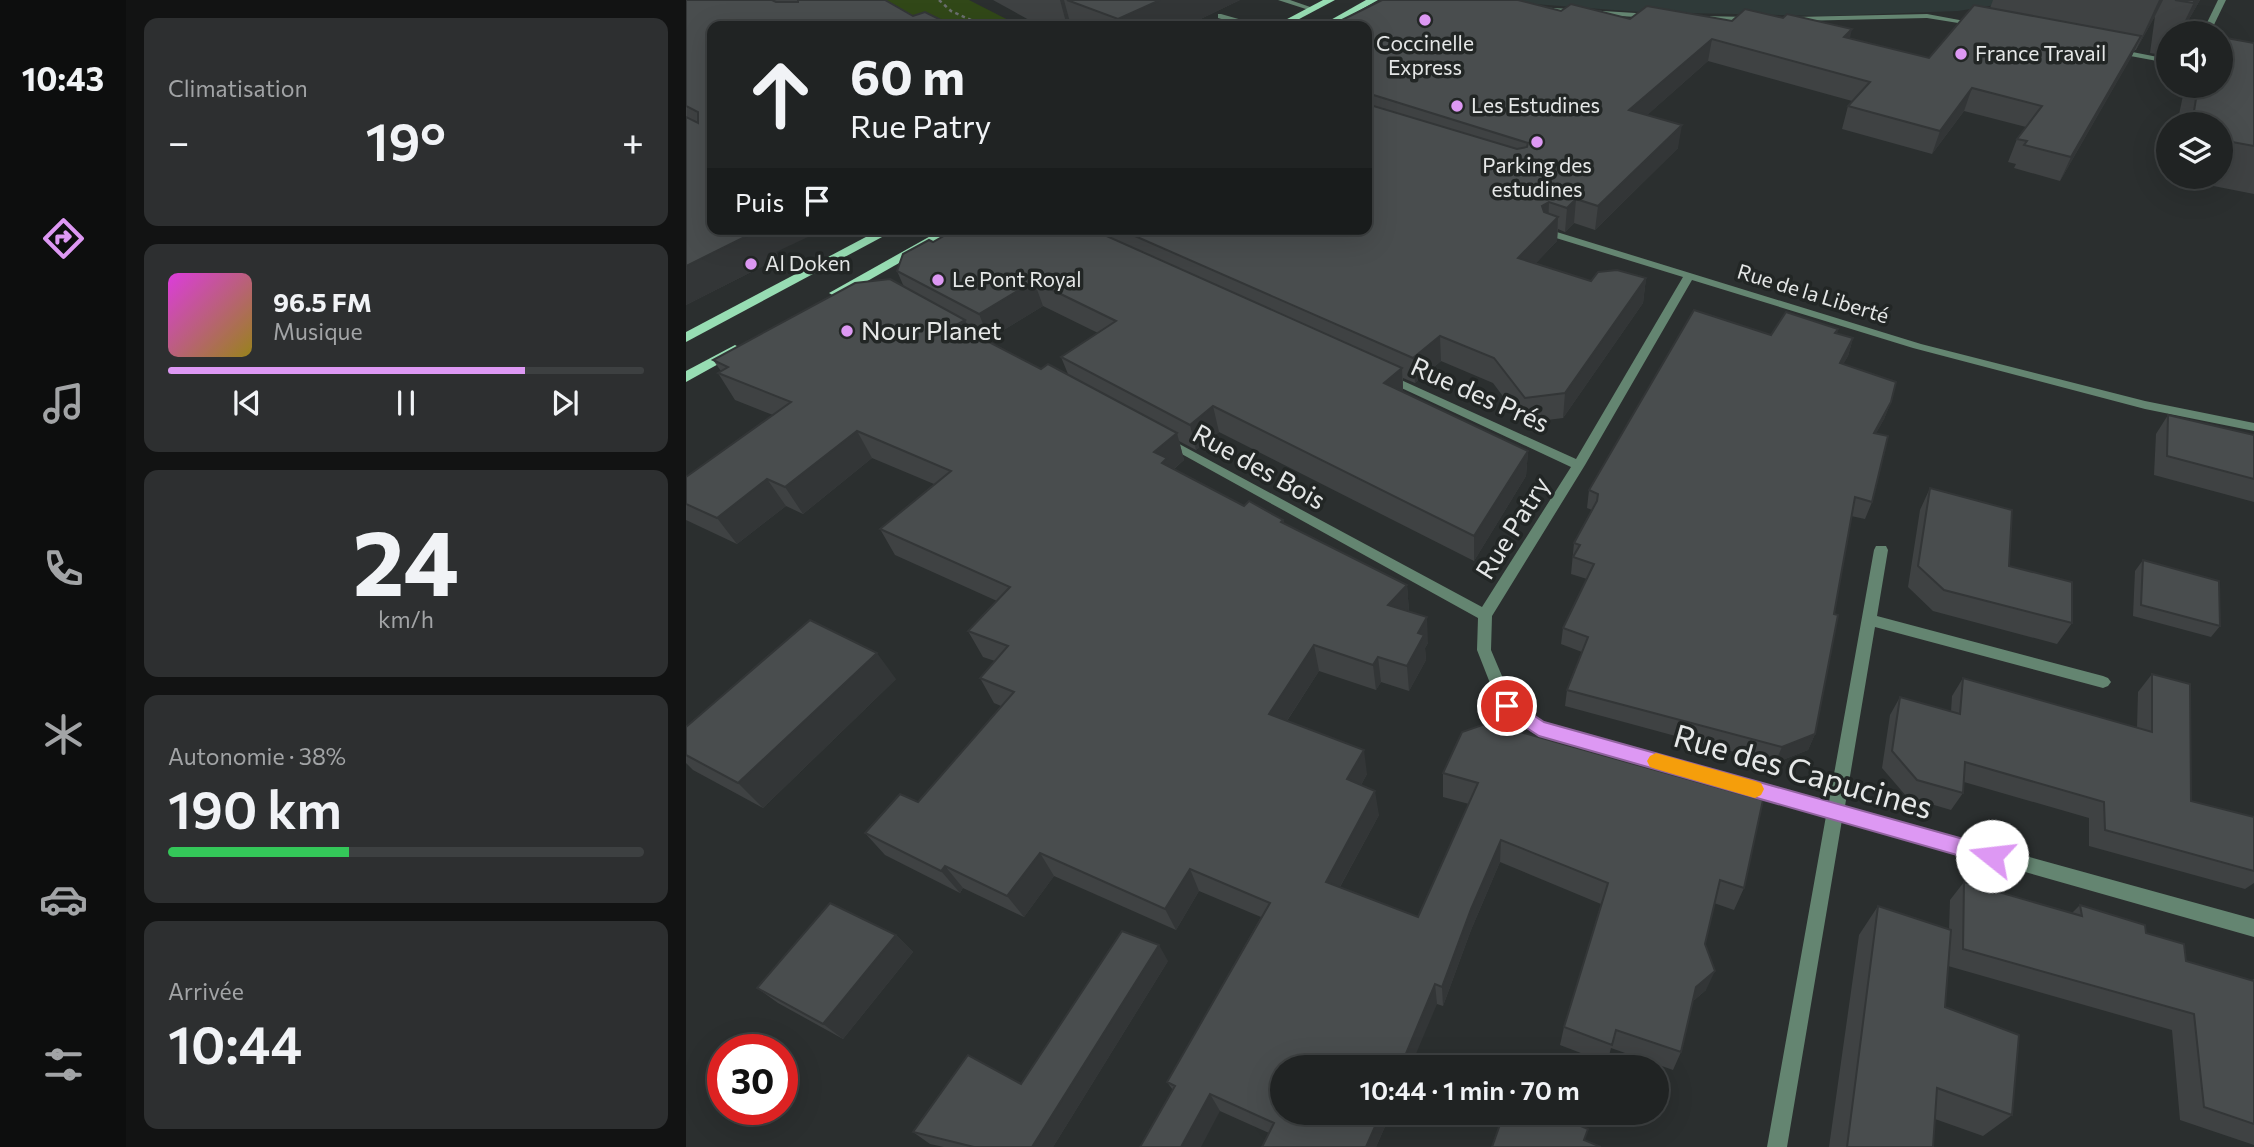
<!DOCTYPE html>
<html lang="fr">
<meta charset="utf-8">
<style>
:root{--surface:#202323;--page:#2d2f30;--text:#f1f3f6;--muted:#a2a4a6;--line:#3d4041;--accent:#dd98f3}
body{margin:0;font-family:Commissioner,sans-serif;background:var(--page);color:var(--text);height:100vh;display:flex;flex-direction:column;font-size:26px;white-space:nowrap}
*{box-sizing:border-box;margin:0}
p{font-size:23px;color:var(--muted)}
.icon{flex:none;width:38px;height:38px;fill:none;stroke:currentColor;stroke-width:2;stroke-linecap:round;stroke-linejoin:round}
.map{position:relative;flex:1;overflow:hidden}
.side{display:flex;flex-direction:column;gap:18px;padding:18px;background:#121313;width:560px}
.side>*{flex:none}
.top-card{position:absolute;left:21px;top:21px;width:665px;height:214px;border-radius:14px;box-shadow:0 7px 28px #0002,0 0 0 2px var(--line);background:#202323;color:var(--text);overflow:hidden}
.fabs{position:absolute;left:1470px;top:21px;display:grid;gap:14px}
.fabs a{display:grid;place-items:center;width:77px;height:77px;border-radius:50%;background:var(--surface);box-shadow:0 7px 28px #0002,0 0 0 2px var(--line);font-size:35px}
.speed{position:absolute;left:21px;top:1034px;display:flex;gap:14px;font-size:35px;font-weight:700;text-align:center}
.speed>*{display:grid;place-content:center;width:91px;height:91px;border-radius:50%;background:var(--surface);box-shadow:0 7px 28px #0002,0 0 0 2px var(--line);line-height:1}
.speed .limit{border:10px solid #d22;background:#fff;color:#111}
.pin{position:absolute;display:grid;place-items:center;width:60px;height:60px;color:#fff;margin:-30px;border:4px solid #fff;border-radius:50%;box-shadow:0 2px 7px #0007}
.me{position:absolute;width:77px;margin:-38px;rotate:286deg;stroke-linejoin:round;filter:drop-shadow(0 0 5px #0008)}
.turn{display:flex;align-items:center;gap:24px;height:147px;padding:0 28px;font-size:32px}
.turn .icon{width:91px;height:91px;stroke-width:2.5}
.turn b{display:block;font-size:49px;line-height:60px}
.then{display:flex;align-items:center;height:66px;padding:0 28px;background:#0003;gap:14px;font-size:26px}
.big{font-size:52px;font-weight:600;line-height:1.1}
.side .tile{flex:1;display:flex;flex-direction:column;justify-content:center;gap:10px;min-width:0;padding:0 24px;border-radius:14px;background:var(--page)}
.side .dial{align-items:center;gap:0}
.dial b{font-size:91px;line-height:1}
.song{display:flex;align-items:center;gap:21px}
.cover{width:84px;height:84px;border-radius:10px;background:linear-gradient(135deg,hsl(300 70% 55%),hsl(50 70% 35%))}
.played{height:7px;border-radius:4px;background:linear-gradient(90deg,var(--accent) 75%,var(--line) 75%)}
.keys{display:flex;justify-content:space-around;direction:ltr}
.heat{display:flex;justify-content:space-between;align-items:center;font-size:38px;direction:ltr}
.charge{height:10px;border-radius:5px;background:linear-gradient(90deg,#34c759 38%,var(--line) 0)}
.trip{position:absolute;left:584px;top:1055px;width:399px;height:70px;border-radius:35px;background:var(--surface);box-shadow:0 7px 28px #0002,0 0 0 2px var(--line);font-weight:600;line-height:70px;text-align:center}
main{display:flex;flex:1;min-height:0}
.tabs{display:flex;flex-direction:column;width:126px;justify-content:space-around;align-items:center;background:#0d0e0e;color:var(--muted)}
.tabs .icon{width:49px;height:49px}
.tabs .current{color:var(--accent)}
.tabs b{font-size:32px;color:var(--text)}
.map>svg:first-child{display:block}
.built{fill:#2f3a39}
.green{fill:#314818}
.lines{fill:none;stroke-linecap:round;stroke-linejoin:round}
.path{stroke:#6a6e6e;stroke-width:2.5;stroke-dasharray:3.5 3.5;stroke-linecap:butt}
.service{fill:#648571;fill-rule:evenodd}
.minor{fill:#648571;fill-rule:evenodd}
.primary{fill:#97ddb3;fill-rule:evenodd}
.wall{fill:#3f4243;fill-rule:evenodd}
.shaded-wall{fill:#333637}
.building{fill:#494d4e;stroke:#333637;stroke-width:2}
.route{fill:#dd98f3;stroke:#90639e;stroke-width:2}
.slow{fill:#f59e0b}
.poi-dot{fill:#dd98f3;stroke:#222625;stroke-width:2.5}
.labels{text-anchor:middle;stroke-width:7;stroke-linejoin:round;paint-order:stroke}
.far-poi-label{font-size:21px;fill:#e5e7e7;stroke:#222625;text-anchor:start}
.far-street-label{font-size:21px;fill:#e5e7e7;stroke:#222625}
.poi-label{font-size:26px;fill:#e5e7e7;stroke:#222625;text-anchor:start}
.street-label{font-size:26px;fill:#e5e7e7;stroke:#222625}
.near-street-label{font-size:32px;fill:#e5e7e7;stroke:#222625}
</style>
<main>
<nav class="tabs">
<b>10:43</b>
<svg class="icon current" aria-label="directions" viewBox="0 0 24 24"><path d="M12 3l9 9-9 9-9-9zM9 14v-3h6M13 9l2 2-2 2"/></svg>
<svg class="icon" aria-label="music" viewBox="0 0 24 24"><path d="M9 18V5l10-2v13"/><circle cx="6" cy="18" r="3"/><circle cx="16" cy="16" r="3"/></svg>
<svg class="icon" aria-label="phone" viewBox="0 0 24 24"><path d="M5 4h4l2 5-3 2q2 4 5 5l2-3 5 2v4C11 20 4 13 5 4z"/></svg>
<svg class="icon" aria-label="climate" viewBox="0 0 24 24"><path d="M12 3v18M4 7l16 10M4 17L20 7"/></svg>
<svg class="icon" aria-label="car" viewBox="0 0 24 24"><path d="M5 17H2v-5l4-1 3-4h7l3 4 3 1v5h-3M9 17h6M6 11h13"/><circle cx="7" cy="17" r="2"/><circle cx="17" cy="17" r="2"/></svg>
<svg class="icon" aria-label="filters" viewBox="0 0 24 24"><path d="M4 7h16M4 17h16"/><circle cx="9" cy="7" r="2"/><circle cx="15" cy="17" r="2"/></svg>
</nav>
<section class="side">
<div class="tile"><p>Climatisation</p>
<div class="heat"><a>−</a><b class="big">19°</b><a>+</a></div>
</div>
<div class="tile">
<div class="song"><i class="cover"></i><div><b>96.5 FM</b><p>Musique</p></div></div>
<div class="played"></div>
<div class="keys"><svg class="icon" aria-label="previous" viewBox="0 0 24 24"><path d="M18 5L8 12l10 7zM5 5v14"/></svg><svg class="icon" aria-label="pause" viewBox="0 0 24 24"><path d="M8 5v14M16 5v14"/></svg><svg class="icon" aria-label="next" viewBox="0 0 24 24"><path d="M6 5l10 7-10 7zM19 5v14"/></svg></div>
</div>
<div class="tile dial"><b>24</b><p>km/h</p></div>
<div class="tile"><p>Autonomie · 38%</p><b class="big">190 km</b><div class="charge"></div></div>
<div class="tile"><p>Arrivée</p><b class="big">10:44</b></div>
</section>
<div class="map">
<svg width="1568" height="1147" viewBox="0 0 1568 1147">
<rect width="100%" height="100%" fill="#2b2f2f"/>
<path class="built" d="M797,0h544l-69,11 -133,5 -185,-4z"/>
<path class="green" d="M198,0h85l51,26h-90z"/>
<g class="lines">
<path class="path" d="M253,0l12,11 33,15"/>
<g class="service">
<path d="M592,0h12l26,9 -4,2z"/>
<path d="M535,14l35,10 1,2h-11l-28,-8v-4z"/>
</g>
<g class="minor">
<path d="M1532,0h8l-16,33h-8z"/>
<path d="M851,7l115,7 4,2 -4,2 -112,-7h-3z"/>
<path d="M1241,14l54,10 -4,2 -50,-8 -132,3 -4,-2 4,-2z"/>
<path d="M1015,16l49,1 4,2 -4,2 -52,-1v-4z"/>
<path d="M1431,49l51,10v4l-54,-10 -1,-2z"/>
<path d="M171,229h12l11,8 -9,2z"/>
<path d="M861,229l374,115 224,57 109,22v8l-109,-22 -232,-61 -221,-68 -107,185 -93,151 -1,34 22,52 31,21 285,79 45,-252 2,-4h10l2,4 -11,66 226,60 5,2 3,4 -3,4 -5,2 -228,-61 -30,179 409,113v18l-412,-117 -55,327h-20l59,-331 -293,-83 -31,-22 -3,-5 -22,-56 1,-32 -318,-176 6,-4 4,1 312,168 89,-140 -191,-89 2,-3h8l186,84 107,-182 -140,-43 -1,-2z"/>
</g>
<g class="primary">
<path d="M637,0h12l-49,26h-12z"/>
<path d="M680,0h12l-46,26h-12z"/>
<path d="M195,229h16l-211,113v-10z"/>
<path d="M257,229h16l-118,67 -5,1 -7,-4z"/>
<path d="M49,345l7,4 -2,3 -54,30v-11z"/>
</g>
</g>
<g class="wall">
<path d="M0,0h199l-109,252 3,6 -93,47z"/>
<path d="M307,0h247l-54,26h-146z"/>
<path d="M1307,0h207l-19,33h-13v23l-18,-3 5,-37 -19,34h-1l-75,131 -46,-13 2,-4 -8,-2 9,-23 9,-12 -62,-16 -32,43 -90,-25 6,-23 4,-5 -144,-40 -61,54 31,33 -83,82 -21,-7 -9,9 -7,-3 -1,12 -22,23 56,17 55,-3 -3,25 -80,115 -40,5 -30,-40 -52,-22 -26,22 -12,-5v15l125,58 -2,25 -52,85 -255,-129 -23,18 -17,-9 5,19 -10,9 70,37 39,14 1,3 123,62 2,26 19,32 -3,5 1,12 -17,31 -28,-9 -5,8 -57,-19 -32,50 80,53 -6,11 18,30 -39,72 78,30 51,-113 -26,-7v-24l19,-41 282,156 -10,22 -20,-7 -9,41 1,46 -14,12 -11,50 -8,18 -62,-22 -4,15 -47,-18 4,-18 37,-123 -101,-42 -29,68 -28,76 -6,-2 -154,109h108l-15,34h-114l7,-14 -96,-43 -6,-8 94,-165 -62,-26 -23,39 -122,-54 -30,41 -61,-29 -3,5 -75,-38 -20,-22 53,-31 83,-96 -7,-3 -14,-25 15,-17 -12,-4 -15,-26 29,-30 -102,-46 -15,-26 54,-45 -62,-26 -69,56 -17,-8 -49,38 -51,-24v-43l87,-62 -38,-15 -17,-27 3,-2 -8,-11 191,-73 -7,-16 36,-29 23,-13h411v-203l194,-15 69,8 102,2 118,18 79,19 61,-50zM357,306l55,27 -37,24 7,17 -27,-5 -70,-36 -2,-5 20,11z"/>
<path d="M1568,43v151l-86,-17v-3v3h53v-53h-44l8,-38h36z"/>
<path d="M1152,329l-1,4 16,5 -5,18 -5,8 48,38 -7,17 -8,14 -4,69 -7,17 -14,-3 -17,98 -19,120 -7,16 -33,13 -210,-57 2,-16 15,-38 -21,-8 2,-16 24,-49 -16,-5 3,-31 18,-33 -5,-2 2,-18 182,-155z"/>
<path d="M1482,415l86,20v67l-100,-27 2,-41z"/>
<path d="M1244,488l79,78 63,57 -15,21 -124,-33 -25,-24 12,-77z"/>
<path d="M1457,560l77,66 -9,11 -78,-21 2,-45z"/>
<path d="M1466,674l39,127 63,16v66l-9,6 -156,-43v-28l-125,-36 -1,11 -12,17 -44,-13 -25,-29 8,-53 10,-18 51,15 1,-16 11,-18 174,50 1,-36z"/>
<path d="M210,679l-133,129 -70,-38 -7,-7v-36z"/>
<path d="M1278,882l108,31 8,-8 66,28 40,28 66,19 2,-1v166l-74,-25 -8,-90 -224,-64 -3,41 67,108 -29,21 -48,-17 -2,28h-104l30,-212 19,-29 71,24 1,-30z"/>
<path d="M210,935l17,17 -70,87 -65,-36 -21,-15z"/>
<path d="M482,961l-115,186h-109l-14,-3 -17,-12 108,-48z"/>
</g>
<g class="shaded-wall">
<path d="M374,0h4l7,26h-4z"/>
<path d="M474,0h80l-54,26h-66l-2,-7z"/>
<path d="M1473,0h4l-8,16 -19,34z"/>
<path d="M1509,0h5l-19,33h-2z"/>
<path d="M1166,29l-5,22 -3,-14z"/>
<path d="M1455,36l-10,22 -71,123 11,-24z"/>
<path d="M1026,39l-4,22 -81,72 2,-23z"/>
<path d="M1286,88l-8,23 -32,43 8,-23z"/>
<path d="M996,125l-4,23 -83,82 3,-24z"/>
<path d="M890,199l-2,24 -9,9 2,-24z"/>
<path d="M863,202l-1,24 -6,-20z"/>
<path d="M872,217l-1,24 -40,42 1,-25z"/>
<path d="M73,229h66l-49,23 3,6 -93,47v-39z"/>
<path d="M960,278l-3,25 -80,115 2,-25z"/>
<path d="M348,281l9,25 -54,33 -10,-25z"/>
<path d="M279,320l12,26 -21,-21z"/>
<path d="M754,336l1,25 -26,22 -2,-25z"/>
<path d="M1167,338l-5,18 -14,25 6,-18z"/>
<path d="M716,368l1,25 -19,-10z"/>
<path d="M1205,402l-7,17 -17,31 7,-17z"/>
<path d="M527,406l6,26 -23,18 -6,-25z"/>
<path d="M171,431l15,27 -69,56 -18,-27z"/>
<path d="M491,433l7,27 -13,11 4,14 -21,-33z"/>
<path d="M842,451l-2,25 -52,85v-25z"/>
<path d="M81,479l19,27 -49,38 -20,-26z"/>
<path d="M721,585l2,26 -21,-6z"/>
<path d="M741,617l1,26 -3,5 1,12 -17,31 -2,-25 11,-33z"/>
<path d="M628,645l5,26 -44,68 -6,-25z"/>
<path d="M191,653l19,26 -133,129 -25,-25z"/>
<path d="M692,657l3,25 -5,8 -3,-25z"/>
<path d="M1129,734l-7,16 -33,13 7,-16z"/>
<path d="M678,750l3,24 -16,29 -4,-24z"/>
<path d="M689,791l4,24 -48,88 -5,-21z"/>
<path d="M815,840l-1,22 -29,68 -28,76 -1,-19 29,-78z"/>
<path d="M354,853l14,23 -30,41 -17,-21z"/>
<path d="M259,866l18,22 -3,5 -19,-22z"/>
<path d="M504,869l9,22 -23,39 -11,-21z"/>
<path d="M210,935l17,17 -70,87 -20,-15z"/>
<path d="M473,945l9,16 -115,186h-21z"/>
<path d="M1029,971l-9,19 -19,16 9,-19z"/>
<path d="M749,984l2,20 -27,64h-10z"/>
<path d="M524,1094l10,17 -19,36h-20z"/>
<path d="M695,1113h10l-15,34h-10z"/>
</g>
<g class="building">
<path d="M0,0h86l4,2h22v-2h87l28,16 12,-4 28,14h-241v203h49l-75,37v-149l12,6v-11l-12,-6z"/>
<path d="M381,0h93l-42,19z"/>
<path d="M696,0h136l43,11 10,-7 59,15 17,-13 85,15 13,-12 38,9 4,-4 65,15 -8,8 85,21 45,-53 167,31 -70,121 -47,-12 3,-4 -10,-2 25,-33 -70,-18 -32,43 -92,-25 22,-24 -158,-43 -83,71 53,15 -84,81 -22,-7 -9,9 -18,-6 -7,4 2,6 14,5 -40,41 73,23 7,-9 19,-2 29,8 -81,115 -40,5 -31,-40 -54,-22 -27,22 -294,-129h248v-125l150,45 10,-2 1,-4 -161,-50v-67h-37z"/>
<path d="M1489,0h20l-2,3z"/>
<path d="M1535,37l33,6v103l-33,-6v-16h-29l6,-38h23z"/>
<path d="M270,229h135l311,139 -18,15 144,68 -54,85 -261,-130 -23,19 -129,-68 55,-36 -82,-40 -55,33 -82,-43 6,-17 26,-14 4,2z"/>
<path d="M204,279l75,41 -9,5 85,44 7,-5 129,69 -23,19 13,6 -5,5 82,43 5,-5 34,19 -2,2 126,63 -19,20 39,12 -9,16 6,2 -17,31 -29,-9 -5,8 -59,-20 -45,69 95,36 -17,29 28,12 -49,91 92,35 60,-134 -35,-10 19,-41 26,-9 275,77 -19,88 -24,-8 -15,64 10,27 -19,16 -15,65 -65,-22 -4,15 -48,-18 44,-144 -107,-43 -30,69 -29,78 -7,-3 -35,84h-117v45h98l-15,34h-104l12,-24 -64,-29 -29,53h-41l35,-61 -8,-4 103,-179 -80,-34 -25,40 -125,-56 -33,43 -62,-30 -4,5 -76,-38 35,-39 18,8 96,-110 -34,-14 28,-32 -40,-15 42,-44 -130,-58 71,-58 -94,-40 -72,56 -18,-8 -50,39 -31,-14v-27l105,-75 -73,-29 10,-6 -15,-7 142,-77z"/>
<path d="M1008,310l77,25 15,-23 52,17 -3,4 18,5 -13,25 56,19 -5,20 -17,31 14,3 -16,66 -17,-5 -21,117 4,1 -23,119 -33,13 -215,-57 21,-53 -25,-9 31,-64 -21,-7 7,-12 -6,-2 23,-42 1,-7 -9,-4z"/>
<path d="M1482,415l86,20v44l-87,-23z"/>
<path d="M1244,488l82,22 -3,56 63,16v41l-128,-33 -26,-24z"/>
<path d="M1457,560l76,21 1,45 -79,-21z"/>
<path d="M124,620l67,33 -139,130 -52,-28v-28z"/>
<path d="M1466,674l38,10 1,117 63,16v54l-149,-41 -1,-28 -139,-40 -2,31 -46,-13 -25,-29 8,-54 60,17 3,-36 189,54z"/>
<path d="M1278,882l118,34 -2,-11 65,20 1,8 38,11 2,17 68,20v143l-50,-17 -10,-93 -231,-65z"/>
<path d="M144,903l66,32 -73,89 -66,-36z"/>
<path d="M1192,906l73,24 -6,77 74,28 -7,80 -75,-27 -4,59h-86z"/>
<path d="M436,931l37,14 -127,202h-58l-61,-15 55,-77 53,29z"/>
<path d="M818,1113h46l38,16 -4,11 17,7h-109z"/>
</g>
<path class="route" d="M821,698l37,24 448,125 7,3 3,6 -3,7 -7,2 -453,-129 -38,-25 -3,-5 3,-6z"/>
<path class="slow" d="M970,753l99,28 6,2 3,6 -3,6 -6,3 -99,-29 -6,-2 -3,-6 3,-5z"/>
<g class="poi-dot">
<circle cx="739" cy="20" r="7"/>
<circle cx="1275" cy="54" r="7"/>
<circle cx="771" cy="106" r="7"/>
<circle cx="851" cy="142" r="7"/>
<circle cx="65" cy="264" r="7"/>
<circle cx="252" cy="280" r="7"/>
<circle cx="161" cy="331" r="7"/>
</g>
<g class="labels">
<g class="far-poi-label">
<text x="739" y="51" text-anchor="middle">Coccinelle<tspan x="739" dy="24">Express</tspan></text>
<text x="1289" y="61">France Travail</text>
<text x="785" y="113">Les Estudines</text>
<text x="851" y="173" text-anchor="middle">Parking des<tspan x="851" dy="24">estudines</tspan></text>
<text x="79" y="271">Al Doken</text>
<text x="266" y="287">Le Pont Royal</text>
</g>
<g class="far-street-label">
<text transform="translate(1127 294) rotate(17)" y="7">Rue de la Liberté</text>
</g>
<g class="poi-label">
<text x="175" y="340">Nour Planet</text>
</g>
<g class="street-label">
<text transform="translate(794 395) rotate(24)" y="9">Rue des Prés</text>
<text transform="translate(573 467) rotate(29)" y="9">Rue des Bois</text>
<text transform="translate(827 528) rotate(-58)" y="9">Rue Patry</text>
</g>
<g class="near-street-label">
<text transform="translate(1117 772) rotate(16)" y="11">Rue des Capucines</text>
</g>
</g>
</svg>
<div class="fabs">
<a><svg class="icon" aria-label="sound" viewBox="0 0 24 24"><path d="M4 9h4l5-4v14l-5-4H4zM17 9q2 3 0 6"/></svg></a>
<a><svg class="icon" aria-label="layers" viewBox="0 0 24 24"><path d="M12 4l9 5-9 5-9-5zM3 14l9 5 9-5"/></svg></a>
</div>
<div class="speed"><div class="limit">30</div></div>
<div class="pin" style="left:821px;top:706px;background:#d93025"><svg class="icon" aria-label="arrive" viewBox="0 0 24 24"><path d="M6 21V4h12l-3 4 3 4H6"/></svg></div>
<svg class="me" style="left:1306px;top:856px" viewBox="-20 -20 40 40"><circle r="19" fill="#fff"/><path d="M0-13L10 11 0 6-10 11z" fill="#dd98f3"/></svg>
<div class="trip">10:44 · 1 min · 70 m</div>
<div class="top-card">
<div class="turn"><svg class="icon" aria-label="ahead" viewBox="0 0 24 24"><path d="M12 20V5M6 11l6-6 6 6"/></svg><div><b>60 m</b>Rue Patry</div></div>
<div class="then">Puis<svg class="icon" aria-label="arrive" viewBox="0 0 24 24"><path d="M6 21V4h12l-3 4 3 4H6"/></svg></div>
</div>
</div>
</main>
